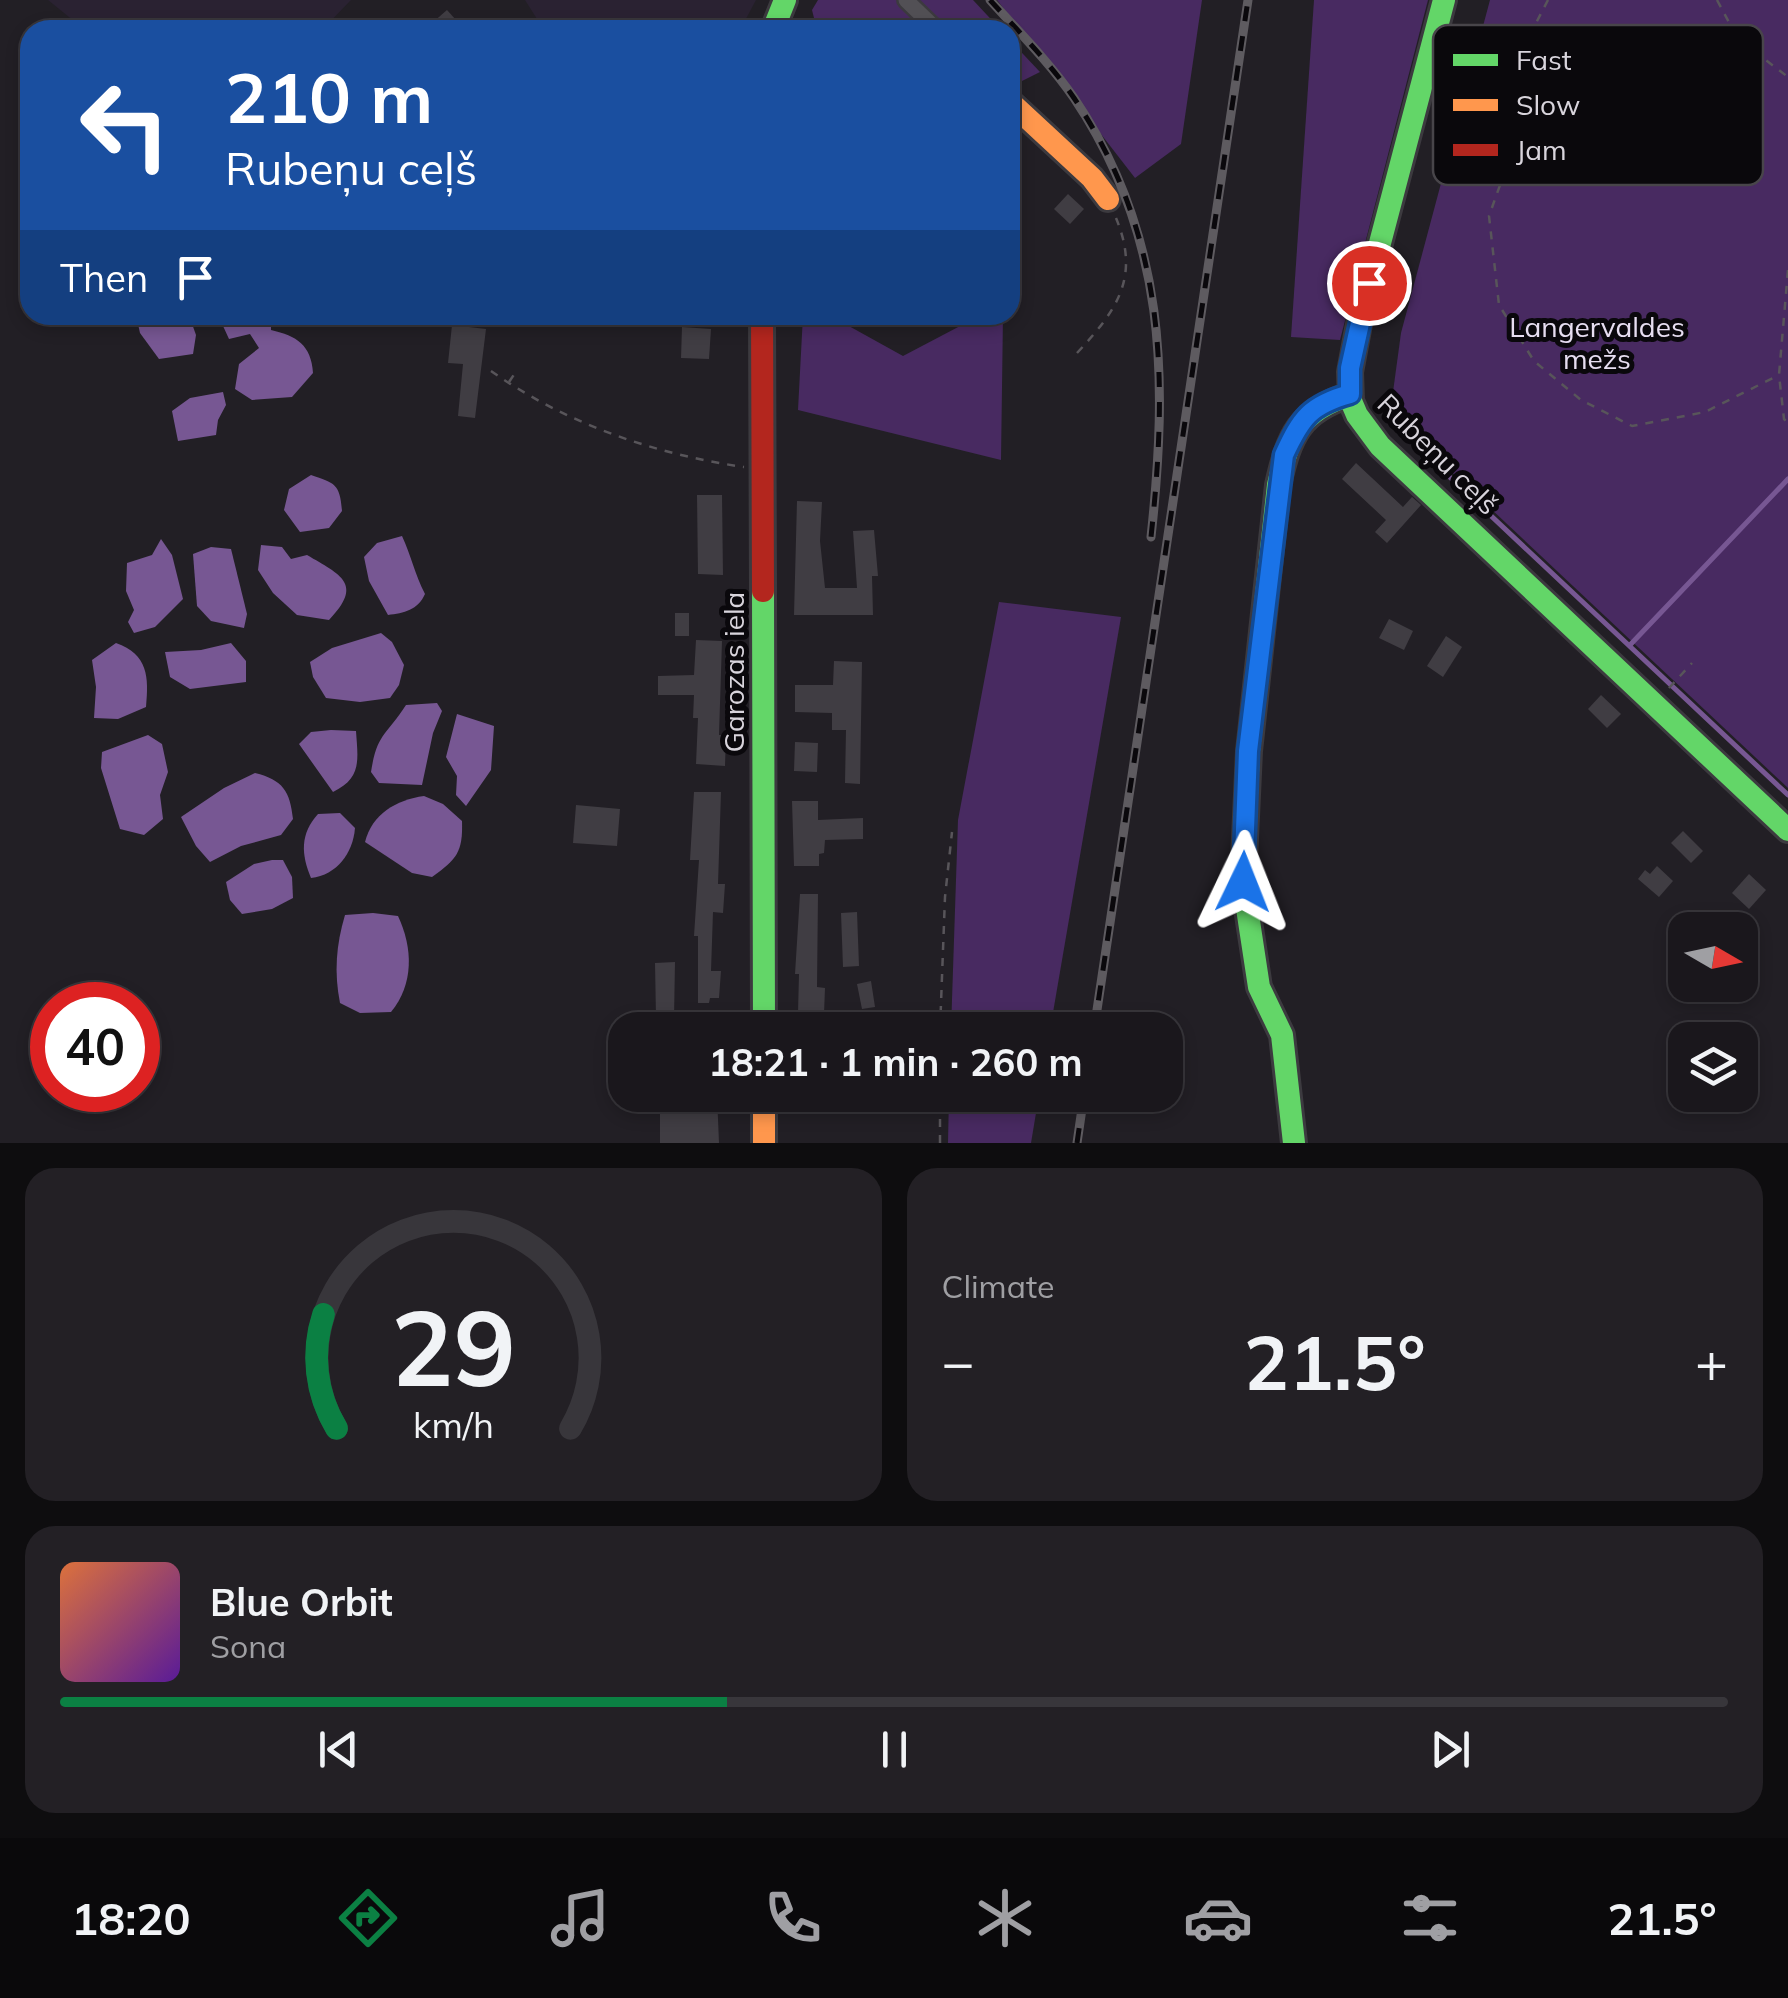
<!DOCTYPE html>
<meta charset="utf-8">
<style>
:root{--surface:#1a171c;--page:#232025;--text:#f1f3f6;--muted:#9f9fa3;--line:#38363b;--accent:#0b8043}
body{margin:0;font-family:Mulish,sans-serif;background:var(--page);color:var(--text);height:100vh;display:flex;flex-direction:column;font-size:38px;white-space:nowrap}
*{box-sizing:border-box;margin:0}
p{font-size:32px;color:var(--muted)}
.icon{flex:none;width:55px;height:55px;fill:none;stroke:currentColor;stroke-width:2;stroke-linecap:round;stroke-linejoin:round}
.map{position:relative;height:1143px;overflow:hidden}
.sheet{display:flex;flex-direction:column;gap:25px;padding:25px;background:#0e0d0f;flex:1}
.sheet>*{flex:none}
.banner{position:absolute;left:20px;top:20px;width:1000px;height:305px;border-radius:30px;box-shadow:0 5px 15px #0003,0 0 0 2px var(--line);background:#1a4fa0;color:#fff;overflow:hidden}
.needle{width:65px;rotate:99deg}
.buttons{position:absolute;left:1668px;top:912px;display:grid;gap:20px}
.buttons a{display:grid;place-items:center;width:90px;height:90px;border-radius:20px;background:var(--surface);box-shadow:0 5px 15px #0003,0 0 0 2px var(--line);font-size:50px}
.speed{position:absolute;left:30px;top:982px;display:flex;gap:20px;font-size:50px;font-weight:700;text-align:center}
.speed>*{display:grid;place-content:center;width:130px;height:130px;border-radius:50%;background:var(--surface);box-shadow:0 5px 15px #0003,0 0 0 2px var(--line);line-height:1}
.speed .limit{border:15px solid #d22;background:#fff;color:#111}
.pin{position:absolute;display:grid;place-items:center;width:85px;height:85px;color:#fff;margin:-42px;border:5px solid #fff;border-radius:50%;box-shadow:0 2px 10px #0007}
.me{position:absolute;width:110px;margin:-55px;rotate:2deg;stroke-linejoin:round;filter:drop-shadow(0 0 8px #0008)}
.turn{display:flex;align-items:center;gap:35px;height:210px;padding:0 40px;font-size:45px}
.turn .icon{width:130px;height:130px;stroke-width:2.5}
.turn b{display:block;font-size:70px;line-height:85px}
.then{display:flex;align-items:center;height:95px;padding:0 40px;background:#0003;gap:20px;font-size:38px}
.big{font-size:75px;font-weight:700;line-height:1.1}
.sheet .card{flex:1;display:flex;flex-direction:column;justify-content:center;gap:15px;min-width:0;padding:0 35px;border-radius:30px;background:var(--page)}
.sheet .dial{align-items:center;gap:0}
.dial svg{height:260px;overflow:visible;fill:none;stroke:var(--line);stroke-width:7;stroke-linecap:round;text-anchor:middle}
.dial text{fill:var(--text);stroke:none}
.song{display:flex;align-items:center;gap:30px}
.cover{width:120px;height:120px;border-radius:15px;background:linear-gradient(135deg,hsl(20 70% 55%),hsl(270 70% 35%))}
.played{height:10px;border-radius:5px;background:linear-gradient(90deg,var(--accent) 40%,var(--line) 40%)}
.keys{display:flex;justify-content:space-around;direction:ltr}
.heat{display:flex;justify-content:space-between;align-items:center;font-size:55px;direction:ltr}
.sheet .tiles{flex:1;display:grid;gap:25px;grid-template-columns:1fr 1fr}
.card:last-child{grid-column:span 2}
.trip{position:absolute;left:608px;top:1012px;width:575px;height:100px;border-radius:30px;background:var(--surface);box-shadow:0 5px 15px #0003,0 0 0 2px var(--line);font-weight:700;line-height:100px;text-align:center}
.tab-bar{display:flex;height:160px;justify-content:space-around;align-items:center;background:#0a090b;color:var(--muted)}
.tab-bar .icon{width:70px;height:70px}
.tab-bar .on{color:var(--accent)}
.tab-bar b{font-size:45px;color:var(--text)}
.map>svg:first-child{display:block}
.built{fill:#2a2232}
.green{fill:#482a61}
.water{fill:#775793}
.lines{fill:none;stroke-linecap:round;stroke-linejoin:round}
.stream{stroke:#775793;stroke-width:5}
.building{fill:#403d43}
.street-casing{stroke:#3c3a3f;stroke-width:20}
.fast-casing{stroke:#3c3a3f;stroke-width:28}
.slow-casing{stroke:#3c3a3f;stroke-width:28}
.jam-casing{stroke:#3c3a3f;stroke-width:28}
.path{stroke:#58555a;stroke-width:2.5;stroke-dasharray:8 8;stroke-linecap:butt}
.street{stroke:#525055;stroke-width:15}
.fast{stroke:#63d668;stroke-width:22}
.slow{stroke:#ff974d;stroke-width:22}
.jam{stroke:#b3261e;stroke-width:22}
.rail-casing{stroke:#5e5b60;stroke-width:9}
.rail{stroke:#0a080c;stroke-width:5;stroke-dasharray:15;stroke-linecap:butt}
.route-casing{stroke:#114b97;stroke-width:25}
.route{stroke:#1a73e8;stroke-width:18}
.labels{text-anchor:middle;stroke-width:10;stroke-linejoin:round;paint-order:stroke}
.park-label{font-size:28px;fill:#e7def1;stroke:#0a080c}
.street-label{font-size:28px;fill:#d8d4dc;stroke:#0a080c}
.key{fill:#0a080c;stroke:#48454a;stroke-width:2.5}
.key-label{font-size:28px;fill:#d8d4dc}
</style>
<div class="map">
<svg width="1788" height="1143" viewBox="0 0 1788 1143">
<rect width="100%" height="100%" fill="#221f25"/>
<g class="built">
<path d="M48,0h303l-29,30h-237z"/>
<path d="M525,0h231l-16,30h-196z"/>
</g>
<g class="green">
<path d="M818,0h155l28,30h-184l-5,-20z"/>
<path d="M997,0h205l-21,144 -46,34z"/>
<path d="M1314,0h114l-88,340 -49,-3z"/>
<path d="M1490,0h298v788l-398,-374 11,-81z"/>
<path d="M1010,40l30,32 -30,15z"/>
<path d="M803,315h26l74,41 78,-41h22l-2,145 -203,-50z"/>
<path d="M999,602l122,15 -71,413h-99l7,-210z"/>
<path d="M949,1095h90l-8,48h-83z"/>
</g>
<g class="water">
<path d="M136,315l54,3 6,17 -3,19 -34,5 -19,-26z"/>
<path d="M218,315h53v15c26,6 40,15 42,43l-21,24 -40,3 -17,-11 4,-25 20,-16 -9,-14 -21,5z"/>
<path d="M223,392l3,13 -8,15 -2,15 -38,6 -6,-30 18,-13z"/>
<path d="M311,475c24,8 29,9 31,36l-13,17 -29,4 -16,-22 5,-21z"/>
<path d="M402,536c9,19 13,39 23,58 -7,16 -21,19 -37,21l-19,-34 -5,-24 13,-14z"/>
<path d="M161,539l11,16 11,44 -28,28 -21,6 -6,-11 6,-12 -8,-19 1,-28 25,-8z"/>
<path d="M261,545l21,2 9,12 16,-4c34,20 57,29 22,65l-32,-5 -24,-22 -15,-23z"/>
<path d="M211,547l20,2 16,65 -3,14 -33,-7 -14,-15 -4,-52z"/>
<path d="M381,633l11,9 12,23 -5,20 -9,13 -30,4 -34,-4 -13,-21 -3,-15 22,-14z"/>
<path d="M116,643c32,11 33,34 30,64l-28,12 -24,-1 2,-31 -4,-27z"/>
<path d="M231,643l15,18v21l-56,7 -20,-12 -5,-25 36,-2z"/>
<path d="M437,703l5,8 -9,22 -11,52 -43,-2 -8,-11c6,-39 15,-36 35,-67z"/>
<path d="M457,714l37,12 -3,44 -25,36 -10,-11 1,-19 -11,-19z"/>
<path d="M331,730l25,1c2,29 6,47 -23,61l-34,-48 12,-12z"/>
<path d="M148,735l14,9 6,28 -8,23 3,24 -19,16 -24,-6 -19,-61 1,-16z"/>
<path d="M255,773c28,7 35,18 38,46l-12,16 -40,11 -31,16 -14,-16 -15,-29 43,-29z"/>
<path d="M424,796l19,8 19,17c1,31 -5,38 -30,56l-20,-4 -47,-31c7,-28 31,-42 59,-46z"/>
<path d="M340,813l15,15c-2,25 -18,47 -44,50 -10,-24 -11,-44 7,-64z"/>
<path d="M272,860h11l9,17 1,21 -21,11 -30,5 -12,-14 -4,-18 28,-18z"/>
<path d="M373,913l25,3c15,32 16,68 -7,96l-31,1 -20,-10c-6,-30 -4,-58 5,-88z"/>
</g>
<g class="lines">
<g class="stream">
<path d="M1388,419l400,376"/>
<path d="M1630,645l158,-166"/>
</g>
</g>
<g class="building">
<path d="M447,10l18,20h-41z"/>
<path d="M1068,194l16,15 -14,15 -16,-15z"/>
<path d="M452,325l34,4 -11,89 -17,-2 5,-52 -15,-1z"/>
<path d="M682,327l29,2 -2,30 -28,-1z"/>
<path d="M1356,463l47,44 9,-10 9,8 -34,38 -12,-11 11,-12 -44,-41z"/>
<path d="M697,495h25l1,80 -25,-1z"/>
<path d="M797,501l25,1 -2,39 5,47h32l-4,-57 21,-1 4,46h-6l1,39h-79z"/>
<rect x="675" y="613" width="14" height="23"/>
<path d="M1389,619l24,12 -9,19 -25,-12z"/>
<path d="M1446,636l16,11 -19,30 -16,-11z"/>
<path d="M696,640l26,1 -3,94h7l-1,31 -29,-2 2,-46h-5l1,-23h-36v-19l36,-1z"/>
<path d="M834,661l28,1 -2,122 -15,-1 1,-53h-14v-17l-37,-1v-27h38z"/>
<path d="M1601,695l20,19 -14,14 -19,-19z"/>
<path d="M795,742l23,1 -1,29 -23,-1z"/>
<path d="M694,792h27l-3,92h7l-2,29 -10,-1 -2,59h10l-2,27h-9l-1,5h-11v-67h-4l5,-76h-9z"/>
<path d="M792,801h26v19l45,-2v21l-38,1 -1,13 -5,1v12h-25z"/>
<path d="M576,805l44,4 -3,37 -44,-3z"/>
<path d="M1683,831l20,20 -12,12 -20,-20z"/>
<path d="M1657,866l16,15 -14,16 -21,-18 7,-9 5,4z"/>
<path d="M1749,874l17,16 -17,19 -17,-16z"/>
<path d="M800,894h18l-1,93 8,1 -1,26 -26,-1 1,-39h-4z"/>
<path d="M857,912l2,54 -16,1 -2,-54z"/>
<path d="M675,962l-1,56 -18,-1 -1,-54z"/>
<path d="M871,981l4,26 -13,2 -5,-25z"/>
<path d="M660,1095h57l2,48h-59z"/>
</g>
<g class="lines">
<g class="street-casing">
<path id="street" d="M906,0l31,30"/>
</g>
<g class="fast-casing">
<g id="fast">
<path d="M1444,0l-84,319 -10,53 1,29 6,14 23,31 408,384"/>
<path d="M773,30l12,-30"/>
<path d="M763,591l1,439"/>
<path d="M1294,1143l-12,-108 -23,-48 -16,-105 6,-131 29,-266c11,-49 21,-74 72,-90"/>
</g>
</g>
<g class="slow-casing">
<g id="slow">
<path d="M1010,102l82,76 16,21"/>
<path d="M764,1095v48"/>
</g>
</g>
<g class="jam-casing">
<path id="jam" d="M762,315l1,276"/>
</g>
<g class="path">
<path d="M1548,0l-13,25 -34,38 4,37 14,32 -30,84 10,89 35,56 47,39 51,26 73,-14 74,-37"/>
<path d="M1717,0l21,39 50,38"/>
<path d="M1788,270l-9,105 5,44 4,4"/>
<path d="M1077,353c39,-42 64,-75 39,-135"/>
<path d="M491,371c74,52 162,83 253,96"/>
<path d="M509,382l8,-12"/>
<path d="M1669,688l23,-25"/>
<path d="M940,1030l5,-133 7,-65"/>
<path d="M940,1143v-48"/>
</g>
<use href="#street" class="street"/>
<use href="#fast" class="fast"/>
<use href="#slow" class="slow"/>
<use href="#jam" class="jam"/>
<g class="rail-casing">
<g id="rail">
<path d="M990,0c29,32 60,63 84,98 93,138 94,281 77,439"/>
<path d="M1094,1030l154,-1030"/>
<path d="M1077,1143l7,-48"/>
</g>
</g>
<use href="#rail" class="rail"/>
</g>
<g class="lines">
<g class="route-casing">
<path id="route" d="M1243,882l5,-131 36,-296c17,-37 26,-50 66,-61v-26l19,-85"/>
</g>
<use href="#route" class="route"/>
</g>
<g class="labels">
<g class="park-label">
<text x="1597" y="337">Langervaldes<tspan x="1597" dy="32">mežs</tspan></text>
</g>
<g class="street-label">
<text transform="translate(1438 454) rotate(45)" y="10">Rubeņu ceļš</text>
<text transform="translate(734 672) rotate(-90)" y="10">Garozas iela</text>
</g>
</g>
<rect x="1433" y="25" width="330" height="160" rx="15" class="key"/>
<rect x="1453" y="54" width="45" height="12" fill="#63d668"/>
<rect x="1453" y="99" width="45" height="12" fill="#ff974d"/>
<rect x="1453" y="144" width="45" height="12" fill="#b3261e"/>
<g class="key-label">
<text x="1516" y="70">Fast</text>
<text x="1516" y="115">Slow</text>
<text x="1516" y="160">Jam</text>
</g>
</svg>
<div class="buttons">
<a><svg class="needle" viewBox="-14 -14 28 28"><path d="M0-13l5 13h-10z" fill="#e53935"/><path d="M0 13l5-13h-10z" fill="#9f9fa3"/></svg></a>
<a><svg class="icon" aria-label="layers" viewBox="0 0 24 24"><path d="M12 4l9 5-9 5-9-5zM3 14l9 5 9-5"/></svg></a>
</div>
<div class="speed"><div class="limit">40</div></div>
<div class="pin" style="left:1369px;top:283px;background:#d93025"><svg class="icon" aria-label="arrive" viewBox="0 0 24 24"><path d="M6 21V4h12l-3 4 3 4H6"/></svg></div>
<svg class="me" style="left:1243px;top:882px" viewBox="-20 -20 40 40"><path d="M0-17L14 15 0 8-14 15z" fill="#1a73e8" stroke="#fff" stroke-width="4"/></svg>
<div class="trip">18:21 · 1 min · 260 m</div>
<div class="banner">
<div class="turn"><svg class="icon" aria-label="left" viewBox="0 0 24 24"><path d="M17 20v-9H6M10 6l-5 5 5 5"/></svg><div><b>210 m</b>Rubeņu ceļš</div></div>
<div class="then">Then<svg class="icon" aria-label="arrive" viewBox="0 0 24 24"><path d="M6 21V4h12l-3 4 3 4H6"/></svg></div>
</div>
</div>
<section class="sheet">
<div class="tiles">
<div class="card dial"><svg viewBox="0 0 100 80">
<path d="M14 69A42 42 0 1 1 86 69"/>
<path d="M14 69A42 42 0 0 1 10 34" stroke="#0b8043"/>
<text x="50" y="56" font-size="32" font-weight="700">29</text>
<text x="50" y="72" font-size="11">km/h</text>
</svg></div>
<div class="card"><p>Climate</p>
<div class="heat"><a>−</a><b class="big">21.5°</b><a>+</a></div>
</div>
<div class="card">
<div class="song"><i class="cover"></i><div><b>Blue Orbit</b><p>Sona</p></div></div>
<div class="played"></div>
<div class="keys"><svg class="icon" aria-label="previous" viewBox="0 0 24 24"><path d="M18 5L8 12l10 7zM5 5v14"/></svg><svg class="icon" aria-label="pause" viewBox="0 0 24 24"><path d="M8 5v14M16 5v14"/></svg><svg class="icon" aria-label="next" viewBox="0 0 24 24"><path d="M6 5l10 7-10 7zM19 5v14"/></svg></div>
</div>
</div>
</section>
<nav class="tab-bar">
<b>18:20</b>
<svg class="icon on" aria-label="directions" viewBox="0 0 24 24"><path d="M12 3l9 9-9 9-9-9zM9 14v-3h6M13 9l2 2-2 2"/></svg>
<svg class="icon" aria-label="music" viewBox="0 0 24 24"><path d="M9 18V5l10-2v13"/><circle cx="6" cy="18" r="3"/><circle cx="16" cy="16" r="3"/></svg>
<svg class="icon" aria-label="phone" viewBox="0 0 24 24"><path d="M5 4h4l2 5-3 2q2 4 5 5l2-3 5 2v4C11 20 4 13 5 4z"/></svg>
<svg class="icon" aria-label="climate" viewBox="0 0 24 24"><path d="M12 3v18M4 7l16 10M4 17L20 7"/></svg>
<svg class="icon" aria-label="car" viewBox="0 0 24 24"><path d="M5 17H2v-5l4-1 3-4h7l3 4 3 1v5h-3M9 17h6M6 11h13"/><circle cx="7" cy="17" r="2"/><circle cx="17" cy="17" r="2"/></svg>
<svg class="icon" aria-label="filters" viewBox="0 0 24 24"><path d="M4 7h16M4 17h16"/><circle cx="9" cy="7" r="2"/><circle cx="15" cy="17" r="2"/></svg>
<b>21.5°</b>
</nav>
